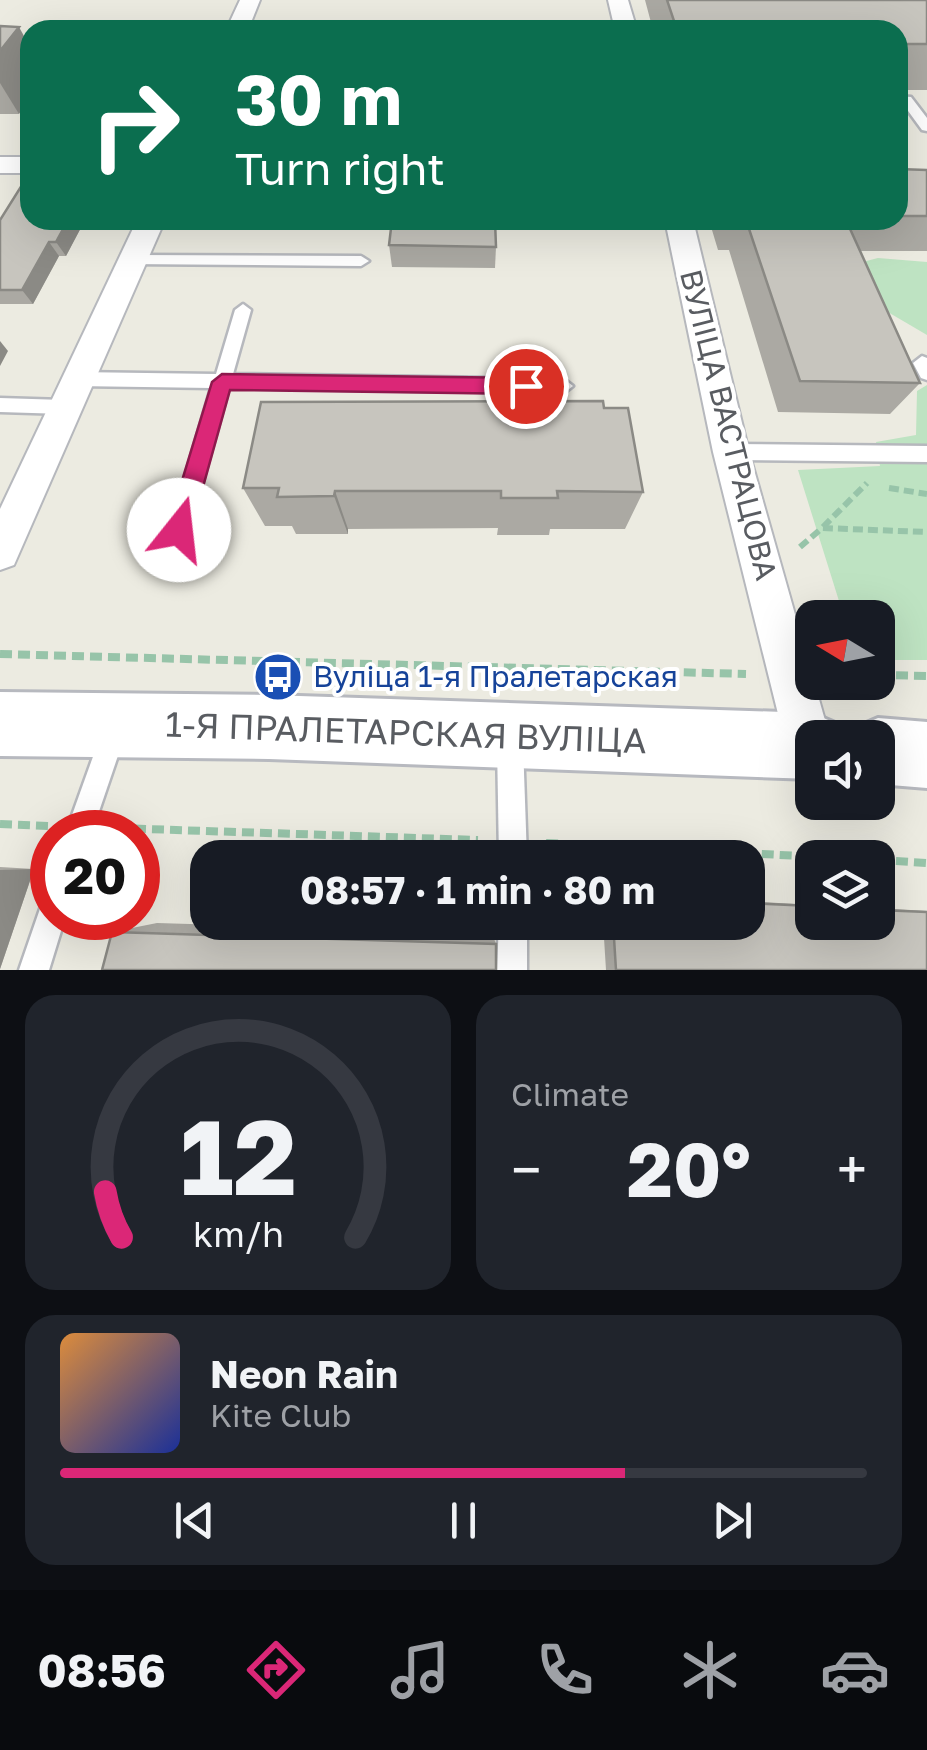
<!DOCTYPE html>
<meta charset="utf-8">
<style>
:root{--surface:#171b24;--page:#20242c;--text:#f1f3f6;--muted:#9ea1a6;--line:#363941;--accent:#db2777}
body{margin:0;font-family:"Golos Text",sans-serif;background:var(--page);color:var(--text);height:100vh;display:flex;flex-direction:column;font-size:38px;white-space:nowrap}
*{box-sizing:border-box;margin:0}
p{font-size:32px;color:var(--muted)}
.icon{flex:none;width:55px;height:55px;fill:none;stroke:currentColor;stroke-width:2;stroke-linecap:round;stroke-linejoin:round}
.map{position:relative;height:970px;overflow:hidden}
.side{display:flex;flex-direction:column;gap:25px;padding:25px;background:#0d0f14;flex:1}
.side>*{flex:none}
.guide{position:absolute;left:20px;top:20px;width:888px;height:210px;border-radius:30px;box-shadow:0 10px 40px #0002;background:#0b6e4f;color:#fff;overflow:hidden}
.needle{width:65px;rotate:280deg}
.controls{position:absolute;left:795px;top:600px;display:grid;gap:20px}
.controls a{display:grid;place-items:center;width:100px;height:100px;border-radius:20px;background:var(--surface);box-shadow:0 10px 40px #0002;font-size:50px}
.speed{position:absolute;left:30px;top:810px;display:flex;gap:20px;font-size:50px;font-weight:700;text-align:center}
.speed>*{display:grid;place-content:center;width:130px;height:130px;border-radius:50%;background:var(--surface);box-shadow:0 10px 40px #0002;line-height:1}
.speed .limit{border:15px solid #d22;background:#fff;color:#111}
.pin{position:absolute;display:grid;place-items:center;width:85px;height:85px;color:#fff;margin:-42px;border:5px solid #fff;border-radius:50%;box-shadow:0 2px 10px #0007}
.me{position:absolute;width:110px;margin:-55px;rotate:16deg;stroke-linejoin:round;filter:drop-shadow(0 0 8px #0008)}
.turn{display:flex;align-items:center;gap:35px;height:210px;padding:0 50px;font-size:45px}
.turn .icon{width:130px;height:130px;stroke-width:2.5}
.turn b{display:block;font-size:70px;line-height:85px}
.big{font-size:75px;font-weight:700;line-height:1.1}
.side .tile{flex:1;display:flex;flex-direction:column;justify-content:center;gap:15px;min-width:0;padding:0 35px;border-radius:30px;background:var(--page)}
.side .dial{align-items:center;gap:0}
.dial svg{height:260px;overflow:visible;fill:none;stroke:var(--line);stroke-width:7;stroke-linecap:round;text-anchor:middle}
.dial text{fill:var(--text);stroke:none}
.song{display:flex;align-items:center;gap:30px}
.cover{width:120px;height:120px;border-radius:15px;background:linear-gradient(135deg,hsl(30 70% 55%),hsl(230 70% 35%))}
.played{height:10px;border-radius:5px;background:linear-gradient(90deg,var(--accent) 70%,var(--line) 70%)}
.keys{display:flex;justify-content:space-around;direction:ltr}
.heat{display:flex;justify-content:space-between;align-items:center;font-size:55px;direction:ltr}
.side .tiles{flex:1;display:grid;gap:25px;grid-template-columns:1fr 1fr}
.tile:last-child{grid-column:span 2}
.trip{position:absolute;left:190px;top:840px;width:575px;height:100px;border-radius:30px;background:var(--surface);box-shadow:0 10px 40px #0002;font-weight:700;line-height:100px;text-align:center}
.tabs{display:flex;height:160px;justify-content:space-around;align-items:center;background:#090b0e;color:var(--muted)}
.tabs .icon{width:70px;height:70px}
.tabs .on{color:var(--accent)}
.tabs b{font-size:45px;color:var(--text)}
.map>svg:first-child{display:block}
.green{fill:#bee3c2}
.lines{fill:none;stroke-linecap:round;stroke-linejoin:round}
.service-casing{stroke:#b6b8bd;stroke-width:5}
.minor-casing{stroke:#b6b8bd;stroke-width:4}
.secondary-casing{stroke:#b7b9bf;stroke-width:6}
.path-far1{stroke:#97c4a9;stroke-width:6;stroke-dasharray:10 5;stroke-linecap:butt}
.path{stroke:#97c4a9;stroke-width:8;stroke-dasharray:12 6;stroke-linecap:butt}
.service{fill:#fff;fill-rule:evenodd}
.minor{fill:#fff;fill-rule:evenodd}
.secondary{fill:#fff;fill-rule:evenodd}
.wall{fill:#aba9a3}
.shaded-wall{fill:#8b8a85}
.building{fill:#c7c5be;stroke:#8b8a85;stroke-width:2.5}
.route{fill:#db2777;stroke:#8e194d;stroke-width:2.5}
.labels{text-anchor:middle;stroke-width:8;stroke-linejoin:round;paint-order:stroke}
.street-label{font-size:30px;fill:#595c61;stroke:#fff}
.transit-label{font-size:30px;fill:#164399;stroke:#fff;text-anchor:start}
.near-street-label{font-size:35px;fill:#595c61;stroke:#fff}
</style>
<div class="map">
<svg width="927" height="970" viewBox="0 0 927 970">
<rect width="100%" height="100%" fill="#ecebe1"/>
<g class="green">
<path d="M878,258l49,4v73l-75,-44 -1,-26z"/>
<path d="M927,385v275h-49v-42l-34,-1 -46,-147 82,-4 -4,-24 40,-7 1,-44z"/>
</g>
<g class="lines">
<g class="service-casing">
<g id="service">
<path d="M898,96l13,1 16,21v13l-5,-1 -19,-26h-5z"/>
<path d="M133,255l228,1 8,5 -8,5 -234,-2 -2,-4z"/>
<path d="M243,304l8,6 -18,64 331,5 9,7 -9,7 -335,-5 -40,143 -3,7 -7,2 -7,-2 -3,-7 42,-143 -135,-2 -9,-7 9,-7 140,2 19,-64z"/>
<path d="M922,356l5,2v22l-6,-2 -8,-15z"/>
<path d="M0,398l64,2 9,7 -9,7 -64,-2z"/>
<path d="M731,444l196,2v16l-196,-2 -7,-2 -3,-6 3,-6z"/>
<path d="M113,723l9,3 3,9 -33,97h-26l38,-106z"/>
<path d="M510,731l9,4 4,9 4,114h-28l-2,-114 4,-9z"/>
<path d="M52,899v19h13l-16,52h-30l23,-67z"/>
<path d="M499,922h28v48h-30z"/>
</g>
</g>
<g class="minor-casing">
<g id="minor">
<path d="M240,0h20l-12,30h-22z"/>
<path d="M608,0h20l9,30h-22z"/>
<rect x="0" y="157" width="30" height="16"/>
<path d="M137,220h28l-151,345 -14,5v-61z"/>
<path d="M665,220h28l56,232 81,286h-18v30l-3,1 -17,-6 -6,-17 -73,-294z"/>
</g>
</g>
<g class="secondary-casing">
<g id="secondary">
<path d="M0,692l269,3 543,18 23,10 6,15h-29v41l-543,-20 -269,-3z"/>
<path d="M878,718l49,4v66l-49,-4v-46h-27l4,-10z"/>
</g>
</g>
<g class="path-far1">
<path d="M889,488l38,6"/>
<path d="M823,527l44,-44"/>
<path d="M800,547l22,-19 105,4"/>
</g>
<g class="path">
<path d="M0,654l746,20"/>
<path d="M878,675l49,1"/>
<path d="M0,824l49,2"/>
<path d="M116,828l362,12"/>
<path d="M546,843l294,15"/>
<path d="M878,860l49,3"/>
</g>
<use href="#service" class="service"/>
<use href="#minor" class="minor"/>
<use href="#secondary" class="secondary"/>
</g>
<g class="wall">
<path d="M645,0h282v90h-29v-60h-245z"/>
<path d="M0,26l19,88h-19z"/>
<path d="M898,169l29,1v81h-67l60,132 -30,31 -112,-2 -49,-162h-11l-9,-30h189z"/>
<path d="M0,220h85l-19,36h-7l-26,48h-33z"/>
<path d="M389,245l107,2 -1,21 -103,-1z"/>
<path d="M604,408l39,84 -18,37h-75l-1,6h-52l1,-7 -150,1v5h-52l-4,-8h-27l-22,-38z"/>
<path d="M0,867l34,2 -34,100z"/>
<path d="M748,901l64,4v17h66v-14l49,3v59h-321l-3,-48h145z"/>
<path d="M157,923l335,10 4,11 -384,-12z"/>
</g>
<g class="shaded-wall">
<path d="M19,27l11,20v51l-11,16 -19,-31v-32z"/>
<path d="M68,220h17l-19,36 -10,-14z"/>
<path d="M49,242l10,14 -26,48 -11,-14z"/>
<path d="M0,341l8,10 -8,15z"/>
<path d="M335,491l13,38v5l-14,-38z"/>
<path d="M34,869l-34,100v-99z"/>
</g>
<g class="building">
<path d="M667,0h260v44h-29v-14h-221z"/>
<path d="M0,26l19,1 -19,24z"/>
<path d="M898,169l29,1v46h-29z"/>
<path d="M22,185h8v35h38l-12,22h-7l-27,48h-22v-70z"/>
<path d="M392,220h103l1,27 -107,-2z"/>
<path d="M746,220h100l74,163 -120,-2z"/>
<path d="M603,401l1,7h24l15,84 -86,-1 1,7h-57v-7h-166l-1,5 -57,1 2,-9h-36l18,-86z"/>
<path d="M748,903l64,3v16h66v-12l49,2v58h-311l-3,-48h135z"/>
<path d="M112,932l384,12v26h-394z"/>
</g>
<path class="route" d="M222,374l304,4 10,8 -10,8 -296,-4 -39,140 -4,8 -8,3 -8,-3 -4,-8 45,-148z"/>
<defs>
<g id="bus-disc" transform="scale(2.5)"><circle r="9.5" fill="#1a4fb4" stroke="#fff"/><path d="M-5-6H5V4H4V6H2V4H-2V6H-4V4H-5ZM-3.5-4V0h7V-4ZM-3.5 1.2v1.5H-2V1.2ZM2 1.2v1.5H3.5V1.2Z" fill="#fff"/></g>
</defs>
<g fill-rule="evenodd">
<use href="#bus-disc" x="278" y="677"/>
</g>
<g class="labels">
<g class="street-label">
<text transform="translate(728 425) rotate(76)" y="10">ВУЛІЦА ВАСТРАЦОВА</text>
</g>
<g class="transit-label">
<text x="313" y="687">Вуліца 1-я Пралетарская</text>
</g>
<g class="near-street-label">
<text transform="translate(406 733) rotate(2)" y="12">1-Я ПРАЛЕТАРСКАЯ ВУЛІЦА</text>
</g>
</g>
</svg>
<div class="controls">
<a><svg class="needle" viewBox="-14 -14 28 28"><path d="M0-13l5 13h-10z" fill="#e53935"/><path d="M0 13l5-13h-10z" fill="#9ea1a6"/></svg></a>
<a><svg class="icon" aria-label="sound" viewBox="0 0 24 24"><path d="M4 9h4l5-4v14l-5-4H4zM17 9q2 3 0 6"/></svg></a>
<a><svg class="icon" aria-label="layers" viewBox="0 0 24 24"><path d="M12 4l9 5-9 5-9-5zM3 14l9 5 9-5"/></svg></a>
</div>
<div class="speed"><div class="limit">20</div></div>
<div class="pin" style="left:526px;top:386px;background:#d93025"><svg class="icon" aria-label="arrive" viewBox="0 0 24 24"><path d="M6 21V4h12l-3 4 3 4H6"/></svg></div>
<svg class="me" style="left:179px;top:530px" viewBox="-20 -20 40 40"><circle r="19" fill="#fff"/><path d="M0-13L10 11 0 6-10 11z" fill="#db2777"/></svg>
<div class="trip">08:57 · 1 min · 80 m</div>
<div class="guide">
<div class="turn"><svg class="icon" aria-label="right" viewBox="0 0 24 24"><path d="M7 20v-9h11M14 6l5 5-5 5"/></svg><div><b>30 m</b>Turn right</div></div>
</div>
</div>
<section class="side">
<div class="tiles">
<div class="tile dial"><svg viewBox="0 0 100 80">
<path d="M14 69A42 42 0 1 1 86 69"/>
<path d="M14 69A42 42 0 0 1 9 55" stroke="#db2777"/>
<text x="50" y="56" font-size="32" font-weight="700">12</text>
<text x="50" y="72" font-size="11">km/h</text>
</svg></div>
<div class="tile"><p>Climate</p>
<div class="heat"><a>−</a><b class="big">20°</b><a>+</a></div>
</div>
<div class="tile">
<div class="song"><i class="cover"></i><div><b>Neon Rain</b><p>Kite Club</p></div></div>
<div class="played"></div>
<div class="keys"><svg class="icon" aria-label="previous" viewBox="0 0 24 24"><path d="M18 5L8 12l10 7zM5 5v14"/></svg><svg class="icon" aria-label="pause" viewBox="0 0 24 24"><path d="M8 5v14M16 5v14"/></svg><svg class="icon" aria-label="next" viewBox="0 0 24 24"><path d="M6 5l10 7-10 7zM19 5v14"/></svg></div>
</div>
</div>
</section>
<nav class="tabs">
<b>08:56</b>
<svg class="icon on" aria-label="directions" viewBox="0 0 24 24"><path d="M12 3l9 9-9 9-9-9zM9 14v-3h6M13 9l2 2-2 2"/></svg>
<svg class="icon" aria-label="music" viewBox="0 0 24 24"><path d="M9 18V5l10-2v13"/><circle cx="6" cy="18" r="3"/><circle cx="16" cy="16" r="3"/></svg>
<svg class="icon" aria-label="phone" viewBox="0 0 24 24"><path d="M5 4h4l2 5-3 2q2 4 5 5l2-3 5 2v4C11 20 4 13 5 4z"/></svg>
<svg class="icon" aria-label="climate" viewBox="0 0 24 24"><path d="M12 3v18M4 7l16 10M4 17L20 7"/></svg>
<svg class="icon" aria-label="car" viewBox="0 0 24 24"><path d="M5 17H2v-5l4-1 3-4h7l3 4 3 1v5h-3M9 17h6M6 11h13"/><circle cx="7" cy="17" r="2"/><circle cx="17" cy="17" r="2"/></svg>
</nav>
